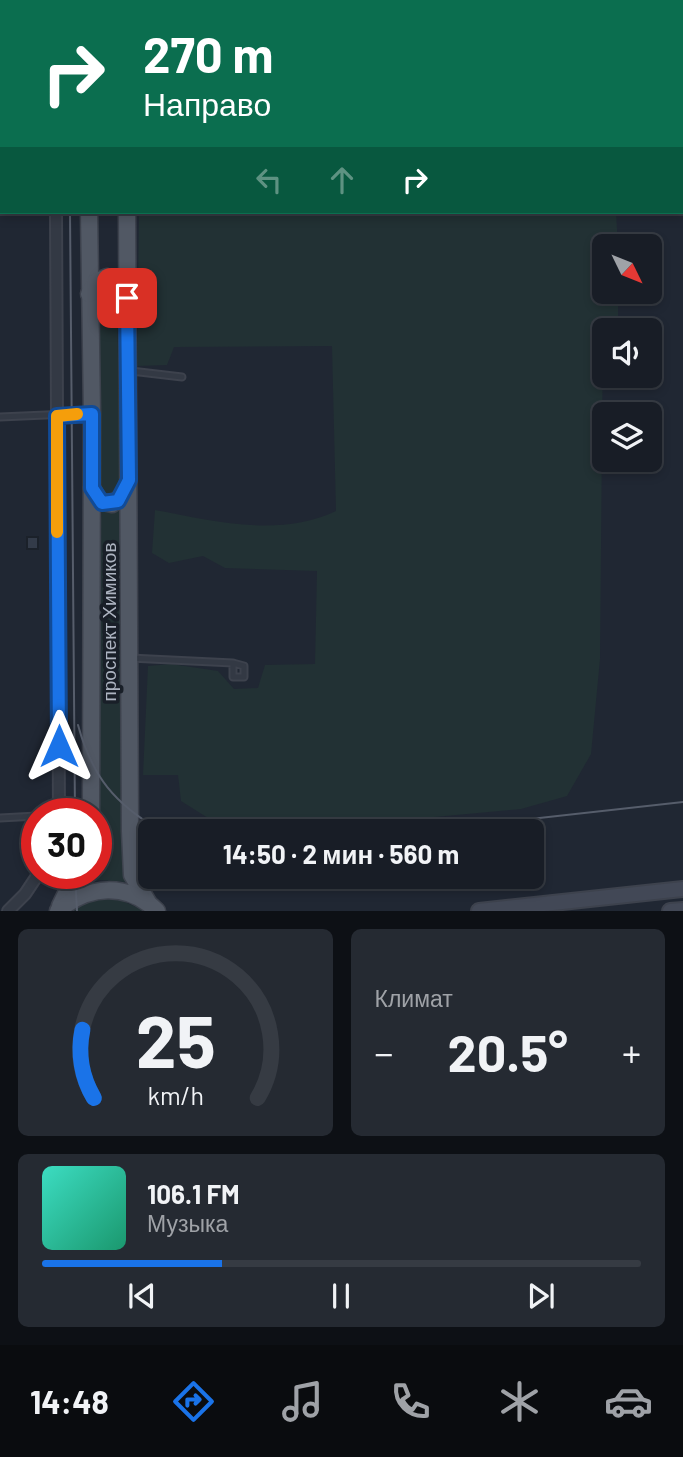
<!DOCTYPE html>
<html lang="ru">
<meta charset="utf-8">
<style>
:root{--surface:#181d26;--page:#252a32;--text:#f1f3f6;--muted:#9fa2a7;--line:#363b43;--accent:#1a73e8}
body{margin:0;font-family:Barlow,sans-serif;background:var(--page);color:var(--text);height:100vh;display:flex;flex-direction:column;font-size:26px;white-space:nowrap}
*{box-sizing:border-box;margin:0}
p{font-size:23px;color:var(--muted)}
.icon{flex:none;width:38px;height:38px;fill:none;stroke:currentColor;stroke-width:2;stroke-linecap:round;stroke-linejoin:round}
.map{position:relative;height:911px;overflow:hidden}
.side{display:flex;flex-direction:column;gap:18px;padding:18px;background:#0d1015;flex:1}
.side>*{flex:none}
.hud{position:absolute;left:0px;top:0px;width:684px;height:214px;box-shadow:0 4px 10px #0003,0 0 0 2px var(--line);background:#0b6e4f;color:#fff;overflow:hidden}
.needle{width:46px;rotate:133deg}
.buttons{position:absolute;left:592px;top:234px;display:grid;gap:14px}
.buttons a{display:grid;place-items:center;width:70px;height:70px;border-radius:10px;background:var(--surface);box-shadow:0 4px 10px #0003,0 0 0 2px var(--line);font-size:35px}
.speed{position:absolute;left:21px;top:798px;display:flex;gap:14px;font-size:35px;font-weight:700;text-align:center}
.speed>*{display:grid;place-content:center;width:91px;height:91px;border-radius:50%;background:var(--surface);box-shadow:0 4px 10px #0003,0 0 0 2px var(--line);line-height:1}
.speed .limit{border:10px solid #d22;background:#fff;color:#111}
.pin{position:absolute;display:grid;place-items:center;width:60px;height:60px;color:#fff;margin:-30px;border-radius:14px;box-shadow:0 4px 10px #0006}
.me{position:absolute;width:77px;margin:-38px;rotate:0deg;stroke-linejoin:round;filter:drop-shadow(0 0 5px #0008)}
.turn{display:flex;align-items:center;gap:24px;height:147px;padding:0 28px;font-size:32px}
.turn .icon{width:91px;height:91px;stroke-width:2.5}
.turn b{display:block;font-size:49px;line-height:60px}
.lanes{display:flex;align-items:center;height:66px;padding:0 28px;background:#0003;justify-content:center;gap:35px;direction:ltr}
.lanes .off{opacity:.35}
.big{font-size:52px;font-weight:700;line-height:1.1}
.side .card{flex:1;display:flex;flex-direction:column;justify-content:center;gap:10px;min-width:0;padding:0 24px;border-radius:10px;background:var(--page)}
.side .dial{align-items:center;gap:0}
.dial svg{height:182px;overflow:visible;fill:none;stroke:var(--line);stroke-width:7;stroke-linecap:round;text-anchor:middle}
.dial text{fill:var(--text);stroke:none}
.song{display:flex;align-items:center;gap:21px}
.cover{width:84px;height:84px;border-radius:10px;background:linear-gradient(135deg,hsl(170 70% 55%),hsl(160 70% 35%))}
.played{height:7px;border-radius:4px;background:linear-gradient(90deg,var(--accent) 30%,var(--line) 30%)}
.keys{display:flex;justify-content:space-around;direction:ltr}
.heat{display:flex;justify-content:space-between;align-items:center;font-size:38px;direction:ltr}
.side .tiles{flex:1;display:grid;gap:18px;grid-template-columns:1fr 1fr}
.card:last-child{grid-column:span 2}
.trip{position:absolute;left:138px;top:819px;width:406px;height:70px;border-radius:10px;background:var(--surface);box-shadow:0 4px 10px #0003,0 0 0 2px var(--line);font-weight:700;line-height:70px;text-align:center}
.dock{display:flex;height:112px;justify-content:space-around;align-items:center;background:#0a0c0f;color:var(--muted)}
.dock .icon{width:49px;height:49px}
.dock .current{color:var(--accent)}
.dock b{font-size:32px;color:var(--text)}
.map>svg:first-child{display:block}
.green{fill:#223134}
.building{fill:#333b49;stroke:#1b212a;stroke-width:2}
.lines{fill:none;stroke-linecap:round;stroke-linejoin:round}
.service-casing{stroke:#3d424d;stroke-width:9}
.minor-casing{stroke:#3d424d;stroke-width:14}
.secondary-casing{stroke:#3d424d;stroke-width:18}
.primary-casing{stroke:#3d424d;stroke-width:19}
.service{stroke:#333944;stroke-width:5}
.minor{stroke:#333944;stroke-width:10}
.secondary{stroke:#424856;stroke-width:14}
.primary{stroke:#515864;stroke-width:16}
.tram{stroke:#565d6b;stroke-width:2}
.route-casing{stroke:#114b97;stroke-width:18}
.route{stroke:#1a73e8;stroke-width:12}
.slow{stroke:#f59e0b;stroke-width:12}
.labels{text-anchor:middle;stroke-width:7;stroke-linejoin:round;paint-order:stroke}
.street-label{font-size:19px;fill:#adb4c1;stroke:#191f28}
</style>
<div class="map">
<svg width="683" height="911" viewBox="0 0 683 911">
<rect width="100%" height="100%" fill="#202733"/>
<g class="green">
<path d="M140,0h459v2z"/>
<path d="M139,212h477l2,35h-14v45h14v32l-15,5 -3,330 -9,95 -24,42 -46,13 -237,22 -68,-8 -35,-22 -3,-26h-35l5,-109 23,-2 47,7 16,18 24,-1 7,-23 50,-1 2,-93 -92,-3 -22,-12 -34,7 -17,-10 3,-43c59,11 124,28 181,1l-4,-165 -158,1 -7,18 -30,1z"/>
<path d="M109,284l8,7 3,202 -14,3 -5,-6 -4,-198z"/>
<path d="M123,509l2,373 -25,-2 -20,4 4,-11h12l3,-81 -1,-245 4,-37z"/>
<path d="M116,898l29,13h-75l23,-12z"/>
</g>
<rect class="building" x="27" y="537" width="11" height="12"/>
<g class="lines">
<g class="service-casing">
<g id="service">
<path d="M0,17h2"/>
<path d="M131,371l51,6"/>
<path d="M0,417l91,-4"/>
<path d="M130,658l103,5 11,3v11h-11v-14"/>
<path d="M0,818l37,-2"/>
</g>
</g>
<g class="minor-casing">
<g id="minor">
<path d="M54,0v2"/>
<path d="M56,212l3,602"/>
<path d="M8,911l17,-17 14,-21"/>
</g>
</g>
<g class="secondary-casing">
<g id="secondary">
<path d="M479,911l204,-22"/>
<path d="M670,911l13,-1"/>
</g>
</g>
<g class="primary-casing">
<g id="primary">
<path d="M88,0v2"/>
<path d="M126,0v2"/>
<path d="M89,212l3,201 -1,401"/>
<path d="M127,212l3,619 2,44 16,27"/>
<path d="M89,294l6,-12 12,-5 13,5 6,14"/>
<path d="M92,488l7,13 13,3 11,-8 5,-13"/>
<path d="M60,906l16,-33"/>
<path d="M58,911c30,-26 69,-29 99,0"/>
</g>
</g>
<use href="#service" class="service"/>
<use href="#minor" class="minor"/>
<use href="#secondary" class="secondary"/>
<use href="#primary" class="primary"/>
<g class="tram">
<path d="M64,0v2"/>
<path d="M70,212l5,602"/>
<path d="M78,725c14,52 37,79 83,106"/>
<path d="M422,831l261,-29"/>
<path d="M75,873l2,38"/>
</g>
</g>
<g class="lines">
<g class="route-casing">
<path id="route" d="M59,746l-2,-330 35,-2v74l10,15 16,-2 11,-21 -2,-182"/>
</g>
<use href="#route" class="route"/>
<path class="slow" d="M57,532v-116l20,-2"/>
</g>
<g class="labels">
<g class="street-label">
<text transform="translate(109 622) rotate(-90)" y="7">проспект Химиков</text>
</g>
</g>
</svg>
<div class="buttons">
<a><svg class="needle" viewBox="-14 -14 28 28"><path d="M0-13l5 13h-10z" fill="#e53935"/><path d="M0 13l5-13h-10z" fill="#9fa2a7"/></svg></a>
<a><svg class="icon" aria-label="sound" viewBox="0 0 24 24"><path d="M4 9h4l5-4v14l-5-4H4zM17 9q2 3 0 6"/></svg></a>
<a><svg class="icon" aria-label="layers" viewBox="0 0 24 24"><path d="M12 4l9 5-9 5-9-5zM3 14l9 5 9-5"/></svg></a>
</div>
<div class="speed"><div class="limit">30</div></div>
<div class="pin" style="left:127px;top:298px;background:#d93025"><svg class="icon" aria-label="arrive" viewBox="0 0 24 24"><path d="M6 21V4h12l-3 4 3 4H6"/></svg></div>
<svg class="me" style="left:59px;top:746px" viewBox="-20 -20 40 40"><path d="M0-17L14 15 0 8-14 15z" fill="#1a73e8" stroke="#fff" stroke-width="4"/></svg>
<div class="trip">14:50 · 2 мин · 560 m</div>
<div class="hud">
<div class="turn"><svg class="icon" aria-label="right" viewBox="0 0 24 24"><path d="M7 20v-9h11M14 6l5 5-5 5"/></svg><div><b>270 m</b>Направо</div></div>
<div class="lanes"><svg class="icon off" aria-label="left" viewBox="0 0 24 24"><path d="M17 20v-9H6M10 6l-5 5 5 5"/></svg><svg class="icon off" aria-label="ahead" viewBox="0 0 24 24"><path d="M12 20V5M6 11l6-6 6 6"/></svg><svg class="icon" aria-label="right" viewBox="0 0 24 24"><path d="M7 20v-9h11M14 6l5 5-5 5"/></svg></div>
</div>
</div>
<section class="side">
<div class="tiles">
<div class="card dial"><svg viewBox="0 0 100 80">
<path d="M14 69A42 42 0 1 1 86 69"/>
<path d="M14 69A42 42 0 0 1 9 39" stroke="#1a73e8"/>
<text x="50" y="56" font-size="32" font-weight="700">25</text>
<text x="50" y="72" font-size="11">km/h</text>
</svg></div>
<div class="card"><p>Климат</p>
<div class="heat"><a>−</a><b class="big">20.5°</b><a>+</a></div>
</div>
<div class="card">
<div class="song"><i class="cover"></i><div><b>106.1 FM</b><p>Музыка</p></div></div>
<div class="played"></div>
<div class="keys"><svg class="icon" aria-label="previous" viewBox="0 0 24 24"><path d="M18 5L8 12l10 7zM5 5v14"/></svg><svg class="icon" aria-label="pause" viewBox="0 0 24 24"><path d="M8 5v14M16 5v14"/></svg><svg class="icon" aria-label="next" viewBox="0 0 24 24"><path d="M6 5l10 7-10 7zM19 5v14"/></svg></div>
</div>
</div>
</section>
<nav class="dock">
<b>14:48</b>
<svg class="icon current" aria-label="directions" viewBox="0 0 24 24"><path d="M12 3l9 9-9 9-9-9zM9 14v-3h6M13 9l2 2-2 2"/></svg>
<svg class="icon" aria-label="music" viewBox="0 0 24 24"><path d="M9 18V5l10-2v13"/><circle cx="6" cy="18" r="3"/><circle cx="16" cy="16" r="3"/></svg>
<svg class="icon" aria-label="phone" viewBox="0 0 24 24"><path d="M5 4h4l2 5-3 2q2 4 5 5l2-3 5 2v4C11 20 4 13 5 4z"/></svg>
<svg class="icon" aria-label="climate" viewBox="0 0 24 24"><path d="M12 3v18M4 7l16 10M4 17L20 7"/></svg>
<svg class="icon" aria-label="car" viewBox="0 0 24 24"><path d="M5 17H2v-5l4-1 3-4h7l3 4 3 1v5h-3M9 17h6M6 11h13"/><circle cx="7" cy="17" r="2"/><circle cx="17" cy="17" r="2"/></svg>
</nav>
